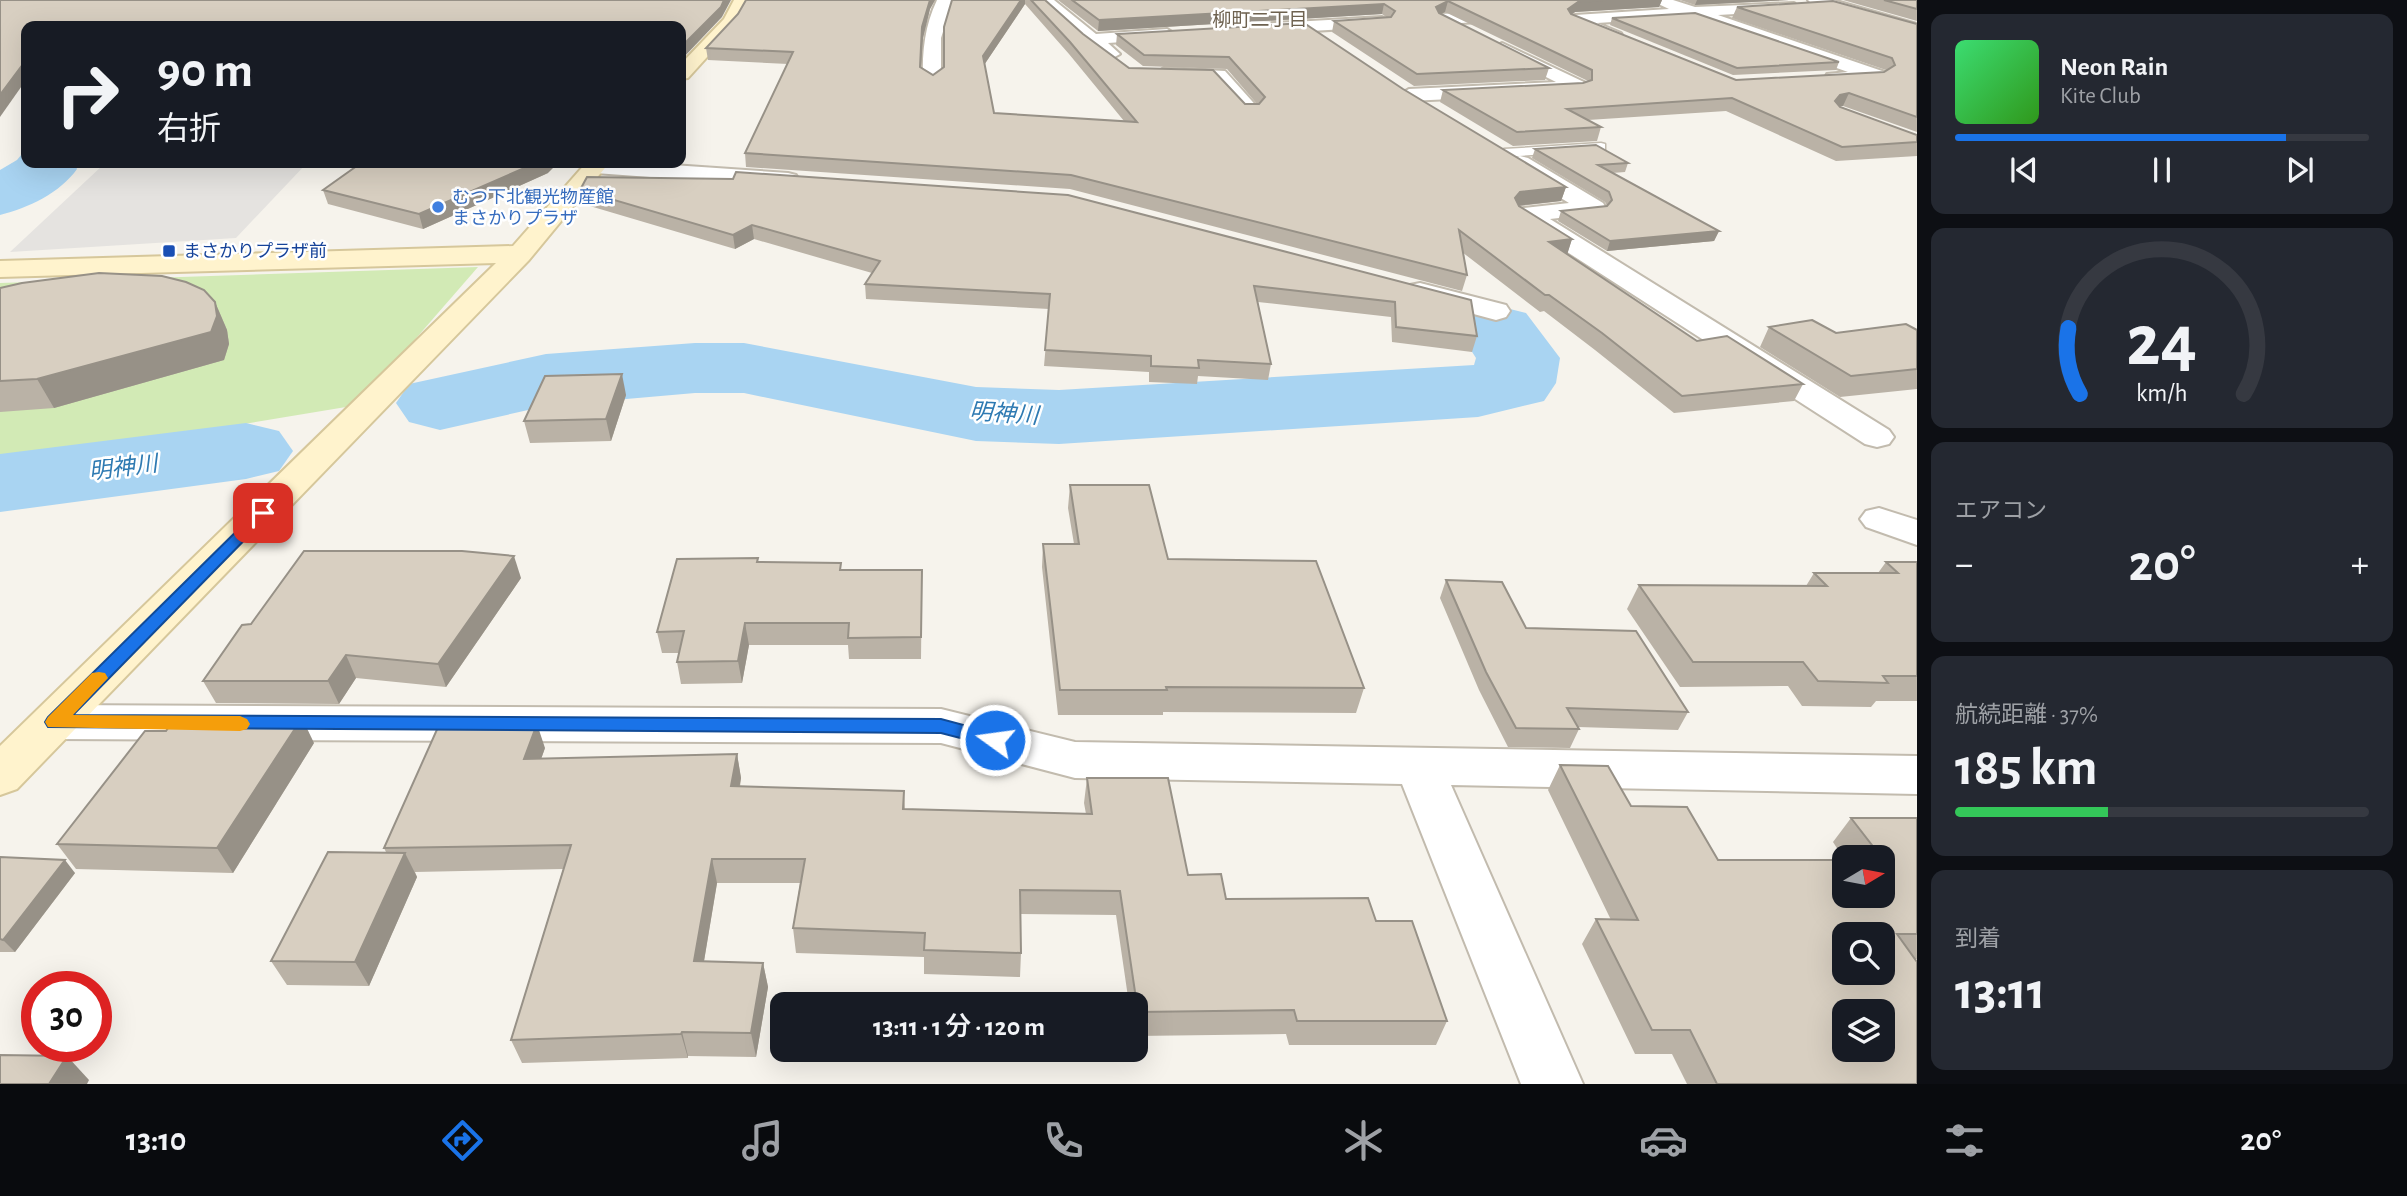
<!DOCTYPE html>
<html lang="ja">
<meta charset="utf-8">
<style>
:root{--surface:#171b24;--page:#242831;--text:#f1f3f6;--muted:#9ea1a6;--line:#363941;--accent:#1a73e8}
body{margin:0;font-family:"Alegreya Sans","Noto Sans JP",sans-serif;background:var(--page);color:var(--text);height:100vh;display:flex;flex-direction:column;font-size:26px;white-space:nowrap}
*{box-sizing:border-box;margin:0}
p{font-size:23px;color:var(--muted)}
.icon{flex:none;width:38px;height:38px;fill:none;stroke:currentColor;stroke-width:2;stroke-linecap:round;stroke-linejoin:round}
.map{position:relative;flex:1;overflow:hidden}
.side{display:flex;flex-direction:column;gap:14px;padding:14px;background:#0d0f14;width:490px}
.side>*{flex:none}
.top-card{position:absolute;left:21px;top:21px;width:665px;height:147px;border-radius:14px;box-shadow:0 7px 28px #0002;background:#171b24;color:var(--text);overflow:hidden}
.needle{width:46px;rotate:80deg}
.controls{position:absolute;left:1832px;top:845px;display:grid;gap:14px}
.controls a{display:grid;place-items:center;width:63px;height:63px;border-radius:14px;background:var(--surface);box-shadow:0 7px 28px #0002;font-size:35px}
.speed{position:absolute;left:21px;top:971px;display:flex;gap:14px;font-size:35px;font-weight:700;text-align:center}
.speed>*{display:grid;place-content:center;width:91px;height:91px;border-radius:50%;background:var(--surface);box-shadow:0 7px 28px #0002;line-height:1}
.speed .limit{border:10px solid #d22;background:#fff;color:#111}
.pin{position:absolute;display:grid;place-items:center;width:60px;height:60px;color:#fff;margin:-30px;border-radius:14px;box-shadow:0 4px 10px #0006}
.me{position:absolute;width:77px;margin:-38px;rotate:284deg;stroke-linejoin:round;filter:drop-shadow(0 0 5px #0008)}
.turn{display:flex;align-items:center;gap:24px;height:147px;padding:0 21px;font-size:32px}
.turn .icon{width:91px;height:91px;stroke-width:2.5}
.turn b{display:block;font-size:49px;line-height:60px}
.big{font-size:52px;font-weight:600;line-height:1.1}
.side .widget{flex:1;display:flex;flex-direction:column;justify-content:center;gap:10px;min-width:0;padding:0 24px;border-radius:14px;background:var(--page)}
.side .dial{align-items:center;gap:0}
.dial svg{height:182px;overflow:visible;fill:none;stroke:var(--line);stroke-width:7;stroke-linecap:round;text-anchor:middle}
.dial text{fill:var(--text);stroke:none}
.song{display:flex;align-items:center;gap:21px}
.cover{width:84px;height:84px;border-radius:10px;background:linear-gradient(135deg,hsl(140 70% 55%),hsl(110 70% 35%))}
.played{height:7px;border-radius:4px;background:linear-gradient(90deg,var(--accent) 80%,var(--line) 80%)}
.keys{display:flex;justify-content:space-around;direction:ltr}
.heat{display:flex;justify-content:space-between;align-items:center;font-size:38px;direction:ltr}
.charge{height:10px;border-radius:5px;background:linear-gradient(90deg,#34c759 37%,var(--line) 0)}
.trip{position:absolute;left:770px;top:992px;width:378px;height:70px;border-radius:14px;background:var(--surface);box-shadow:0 7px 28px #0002;font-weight:600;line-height:70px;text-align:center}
.dock{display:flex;height:112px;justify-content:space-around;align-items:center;background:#090b0e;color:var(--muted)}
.dock .icon{width:49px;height:49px}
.dock .selected{color:var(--accent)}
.dock b{font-size:32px;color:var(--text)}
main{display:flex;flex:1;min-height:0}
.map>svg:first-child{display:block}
.green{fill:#d2eab5}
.parking{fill:#e5e3e0}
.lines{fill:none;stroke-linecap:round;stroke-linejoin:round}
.river{fill:#a9d4f2;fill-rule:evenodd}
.lane-casing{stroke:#c2bbae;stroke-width:3}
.street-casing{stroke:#c2bbae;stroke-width:4}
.secondary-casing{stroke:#d6c79b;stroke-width:4}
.lane{fill:#fff;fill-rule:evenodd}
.street{fill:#fff;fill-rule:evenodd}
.secondary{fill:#fff3cd;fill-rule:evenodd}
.wall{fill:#bab2a6;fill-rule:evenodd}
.shaded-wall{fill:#979187}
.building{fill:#d8cfc1;stroke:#979187;stroke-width:2;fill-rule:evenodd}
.route{fill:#1a73e8;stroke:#114b97;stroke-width:2}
.slow{fill:#f59e0b}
.shop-dot{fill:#3f7fe0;stroke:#fff;stroke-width:2.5}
.transit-dot{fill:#1a4fb4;stroke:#fff;stroke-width:2.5}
.labels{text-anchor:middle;stroke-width:5;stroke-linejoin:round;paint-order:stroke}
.far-shop-label{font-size:18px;fill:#366cbe;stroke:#fff;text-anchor:start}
.far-transit-label{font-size:18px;fill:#164399;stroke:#fff;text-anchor:start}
.far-neighbourhood-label{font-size:19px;fill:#6e6250;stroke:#fff}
.water-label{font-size:23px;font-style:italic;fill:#2e7ab2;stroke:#fff}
</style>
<main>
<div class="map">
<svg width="1917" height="1084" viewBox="0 0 1917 1084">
<rect width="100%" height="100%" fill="#f6f3ec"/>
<path class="green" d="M478,267l-120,138 -312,52h-46v-174z"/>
<path class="parking" d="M150,163h157l-71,75 -226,14 93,-87z"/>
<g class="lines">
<g class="river">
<path d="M26,149v14h49l2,6c-17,24 -49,39 -77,46v-45l17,-10z"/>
<path d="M1498,306l28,7 34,45 -4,25 -12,18 -66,16 -419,27 -83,-3 -232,-48h-49l-149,13 -106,24 -31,-8 -13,-19 13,-19 137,-30 149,-11h49l232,44 83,3 415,-25 2,-7 -18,-28 12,-17z"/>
<path d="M246,423l33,8 14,20 -14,20 -33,8 -246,33v-58z"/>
</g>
<g class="lane-casing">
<path id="lane" d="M1601,143l4,1v6l-101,7 -6,-4 6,-4z"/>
</g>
<g class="street-casing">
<g id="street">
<path d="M937,0h16l-12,38v41l-9,6 -9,-6c-1,-28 2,-54 14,-79z"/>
<path d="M1037,0h17l42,34 71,-5 8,5 -8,5 -59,4 12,11 -9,5 -27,-16z"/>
<path d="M1438,0h20l31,17 -8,5 -84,4 -7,-4 -8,5 -123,7 -8,-5 8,-5 123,-7 7,4 8,-5 64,-3z"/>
<path d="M1650,0h23l22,7 99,-4 3,3 -3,3 -5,2 -71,4 167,57 2,4 -9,6h-51l-2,-4 2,-4 21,-2 -156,-55 -95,6 24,10 2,4 -8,5 -46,-19 -2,-3 8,-5 94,-6z"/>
<path d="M1808,0h25l84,24v10l-106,-31z"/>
<path d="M1502,43l84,40 2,4 -9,6 -170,8 -10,-6 10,-6 147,-7 -60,-30 -3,-4z"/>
<path d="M1164,68l61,3 35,39 -3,4h-14l-30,-34 -56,-2 -2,-4z"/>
<path d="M1520,156l8,2 75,45 3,5 -3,5 -53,6 339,211 5,7 -5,7 -12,3 -12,-3 -349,-225 -3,-5 3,-5 53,-6 -57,-35 -3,-5 3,-5z"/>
<path d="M586,163h57l145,10 8,2 3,5 -3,5 -8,2 -193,-14 -8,-2 -3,-5z"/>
<path d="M1420,283l86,22 4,6 -4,6 -10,3 -86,-23 -4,-6 4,-6z"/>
<path d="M1879,508l38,12v25l-51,-18 -6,-8 6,-8z"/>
<path d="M55,705l886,4 134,33 842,14v38l-466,-9 132,299h-62l-119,-300 -327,-6 -134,-35 -886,-4 -16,-5 -7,-12 7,-12z"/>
</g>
</g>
<g class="secondary-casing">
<g id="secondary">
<path d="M734,0h16l-13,24 -49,54 -7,1v-15l43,-45z"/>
<path d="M586,163h23l-80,97 -512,529 -17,6v-49l496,-483 -496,14v-16l513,-15z"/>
</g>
</g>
<use href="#lane" class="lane"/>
<use href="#street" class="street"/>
<use href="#secondary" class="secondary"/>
</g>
<g class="wall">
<path d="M746,0h189l-5,9 -7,29 -2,29 12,8 11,-8 8,-67h93l38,34 46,34 116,36h12l-30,-35 -84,-3 -27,-21 1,-11 286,55 163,98 -5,14 -42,5 53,33 -5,15 130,87 106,43 -9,17 -120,12 -79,-63 -51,-39 -4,1 -78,-60 5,23 -5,16 -392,-102 -324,-22 -1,-14 43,-89 -80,-4 -2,-12 32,-34zM1025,4l44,50 55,67 -130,-8 -10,-48z"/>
<path d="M1058,0h604l-3,7 -84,5 -3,3 164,65 148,-8 2,-1v-1l-154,-52 5,-11 180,17v108l-74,-26h-4l78,29v21l-81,5 -110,-50 -138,9 13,7 -4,14 -84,5 -73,-44 3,-12 140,-7 5,-2 -143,-69 -4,2 108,54 -4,12 -131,6 -82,-54 2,-11 52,-4 -4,-3 -284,17z"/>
<path d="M1680,0h109l-94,5z"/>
<path d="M1843,0h74v21z"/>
<path d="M1612,18l227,44 -3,8 -103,5 -123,-50z"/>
<path d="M1535,149l93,14 -3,9 -13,1 107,58 -5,10 -107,10 -49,-30 3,-10 46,-5 -2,-4 -73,-44z"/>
<path d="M548,173l-125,56 -95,-25 -5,-14z"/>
<path d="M580,190l891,110 6,36 -5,16 -80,-10 -1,-25 -133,-15 13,62 -3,16 -70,-4 -1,8 -48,-2v-10l-105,-6 5,-57 -183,-10 -1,-15 7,-11 -118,-34 -19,10 -152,-45z"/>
<path d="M0,288l215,14 12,28 2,14 -5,16 -170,48 -54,4z"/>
<path d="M1769,327l67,6 81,-3v59l-77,8 -80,-50z"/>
<path d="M626,395l-15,46 -81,2 -6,-22z"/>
<path d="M1070,485l98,74 196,129 -8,25 -193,-1v3h-105l-16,-148 1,-23h31l-6,-36z"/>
<path d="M759,562l82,1v7h81l-1,89h-72l-1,-14h-99l-7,38 -61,1 -4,-22 2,-9h-17l-5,-21z"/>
<path d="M1886,562h31v139h-41l-5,6 -69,-1 -14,-20 -108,1 -53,-78 12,-24 167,1 8,-13h64z"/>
<path d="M521,578l-75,109 -90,-9 -17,26 -123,-1 -13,-22 48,-57z"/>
<path d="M1446,580l80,48 162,84 -10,18 -100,-3 1,2 -9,19 -62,-1 -29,-57 -39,-92z"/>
<path d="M314,743l-81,130 -157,-4 -19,-25z"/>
<path d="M545,748l-4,11 196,-5 4,24 -1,9 164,4 1,18 181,5 -2,-11 3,-25 101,97 38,24 150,22 71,100 -11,24h-147l-3,-11 -150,2v-32h-7l-13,-89 -96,-1 1,39 -1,24 -96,-3v-17l-128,-4 -3,-25 7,-45h-83l-13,78 59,2 5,24 -12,70 -68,-1v2l-166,5 -11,-23 52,-171 -148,3 2,5 -48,109 -82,-1 -16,-24 115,-109 -2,-4z"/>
<path d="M1560,765l71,41 87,54 165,36v-38h-39v1l-11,-17 18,-24h66v141h-2l2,125h-230l-15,-30h-37l-53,-110 14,-25 15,1 -63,-130z"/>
<path d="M0,857l75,16 -60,79h-15z"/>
</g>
<g class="shaded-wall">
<path d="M724,0h7l-9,17 -40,42 -1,-12z"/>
<path d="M930,0h5l-5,9 -7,29 -3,41 2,-52z"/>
<path d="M1021,0h4v4l-43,64 1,-12z"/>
<path d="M1606,0h56l-3,7 -84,5 -11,7 4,-10 10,-7z"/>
<path d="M1697,0h92l-94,5z"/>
<path d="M1448,1l-3,11 -11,6 2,-11z"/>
<path d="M1384,4l-2,10 -284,17 1,-11z"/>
<path d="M26,60v20l-26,37v-22z"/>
<path d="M1849,93l-6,13 -9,1 1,-6 5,-6z"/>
<path d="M536,163h22l-10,10 -125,56 -4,-15z"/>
<path d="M1566,187l-5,14 -45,5 -1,-8 5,-6z"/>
<path d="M752,225l2,14 -19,10 -2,-14z"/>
<path d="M1719,231l-5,10 -107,10 3,-10z"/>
<path d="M1572,239l-5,16 -18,-13z"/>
<path d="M215,302l12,28 2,14 -5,16 -170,48 -17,-29z"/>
<path d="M622,374l4,21 -15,46 -5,-22z"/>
<path d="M514,556l7,22 -75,109 -8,-23z"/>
<path d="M745,623l4,22 -7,38 -4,-22z"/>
<path d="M346,655l10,23 -17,26 -11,-23z"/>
<path d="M302,718l12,25 -81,130 -16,-25z"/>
<path d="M537,724l8,24 -13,36 -8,-25z"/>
<path d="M737,754l4,24 -6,33 -4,-25z"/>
<path d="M405,853l12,24 -48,109 -14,-24z"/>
<path d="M712,859l5,24 -17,102 -6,-24z"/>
<path d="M65,860l10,13 -60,79 -12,-12z"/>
<path d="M763,963l5,24 -12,70 -5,-24z"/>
<path d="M682,1032l6,24v2l-7,-24z"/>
<path d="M67,1056l22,24 -2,4h-38z"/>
</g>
<g class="building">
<path d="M0,0h724l-3,7 -40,40v-21h-655v34l-26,35z"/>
<path d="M746,0h184l-8,27 -2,40 13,8 11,-8v-40l8,-27h69l-38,56 11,57 143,9 -67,-80 -39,-42h14l38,34 46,34 84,2 32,34h14l6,-7 -36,-40 -85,-2 -27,-21 187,-11 99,66 163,98 -46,5 -5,6 4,8 53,33 -23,3 148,99 30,-5 76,48 -121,12 -80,-63 -53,-38h-4l-86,-65 8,45 -396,-100 -326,-22 48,-101 -87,-4 32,-34z"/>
<path d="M1072,0h534l-28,2 -10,7 3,5 165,66 148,-8 11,-7 -3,-7 -155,-51 96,-6 84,23v93l-68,-24 -9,2 -5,6 5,6 77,28v7l-75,5 -110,-49 -165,11 34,18 -84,5 -74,-42 140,-7 9,-3v-10l-144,-69 -12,6 3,6 110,55 -132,6 -83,-53 57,-4 4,-6 -11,-7 -285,16z"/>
<path d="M1884,0h33v9z"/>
<path d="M1695,13l144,49 -102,6 -125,-50z"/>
<path d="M1596,145l32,18 -30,2 121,66 -109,10 -49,-30 46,-5 5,-6 -3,-8 -74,-43z"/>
<path d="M361,163h175l-117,51 -96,-24z"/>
<path d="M736,172l332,23 403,105 6,36 -81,-9 -1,-25 -141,-16 17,78 -73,-4 1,8 -48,-2v-10l-106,-6 5,-56 -185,-10 15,-23 -128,-36 -19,10 -153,-45 7,-13 146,2z"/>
<path d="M99,273l63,3 24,6 18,8 11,12 2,14 -6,16 -174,47 -37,2v-93l22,-5z"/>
<path d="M1812,320l24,13 70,-9 11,6v39l-66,7 -82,-49z"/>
<path d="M622,374l-16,45 -82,2 21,-45z"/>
<path d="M1070,485h79l19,74 148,2 48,127 -198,-1 1,3h-107l-17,-146h36z"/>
<path d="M304,551h158l52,5 -76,108 -92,-9 -18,26h-125l39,-56 9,-1z"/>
<path d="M758,558l-1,4 84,1 -1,7h82l-1,67 -73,1 1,-15h-104l-7,38 -61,1 7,-31 -27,1 20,-73z"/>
<path d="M1886,562h31v114h-34l5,7 -70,-2 -15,-19h-110l-54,-77 188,1 -13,-13h84z"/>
<path d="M1446,580l56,2 24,46 110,3 52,81 -121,-4 12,21 -63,-1 -30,-56z"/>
<path d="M175,718h127l-85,130 -160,-4 88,-113h21z"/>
<path d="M537,724l-13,35 213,-5 -6,32 173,5 -1,18 189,5 -5,-36h81l20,97 33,-1 5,25 142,-1 8,23h36l35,100h-150l-3,-11 -156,2 -18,-121 -100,-1 1,63 -97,-3 1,-17 -132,-5 12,-69h-93l-18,102 69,2 -12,70 -69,-1 -1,2 -170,6 60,-195 -187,3 55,-123z"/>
<path d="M1560,765l48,1 23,40 56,1 31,53h126v36h39v-35h1l-1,-3h-1l-31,-40h66v116h-20l20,28v122h-200l-27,-54h-38l-56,-111 42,1zM1844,934h39v39h-39zM1844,1012h39v38h-39z"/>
<path d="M328,852l77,1 -50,109 -84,-1z"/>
<path d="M0,857l65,3 -62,80 -3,-1z"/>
<path d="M0,1055l67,1 -18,28h-49z"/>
</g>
<path class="route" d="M263,508l8,5 -3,3 -195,199 868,4 60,16 3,5 -3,5 -6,2 -54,-14 -893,-6 -3,-5 3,-5 210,-207z"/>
<path class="slow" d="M99,672l6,1 3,5 -35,37 167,1 7,3 3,5 -3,5 -7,2 -192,-4 -3,-5 3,-5 44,-44z"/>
<circle class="shop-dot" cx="438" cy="207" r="7"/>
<rect class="transit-dot" x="162" y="244" width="14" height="14" rx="3.5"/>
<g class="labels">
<g class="far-shop-label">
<text x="452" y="203">むつ下北観光物産館<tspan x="452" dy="21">まさかりプラザ</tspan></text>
</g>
<g class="far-transit-label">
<text x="183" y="257">まさかりプラザ前</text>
</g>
<g class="far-neighbourhood-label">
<text x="1260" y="26">柳町二丁目</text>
</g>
<g class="water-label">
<text transform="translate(1004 413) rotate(4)" y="8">明神川</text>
<text transform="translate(123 467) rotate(-7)" y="8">明神川</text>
</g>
</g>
</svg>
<div class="controls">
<a><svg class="needle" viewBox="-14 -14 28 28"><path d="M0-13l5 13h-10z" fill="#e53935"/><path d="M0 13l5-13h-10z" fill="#9ea1a6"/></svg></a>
<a><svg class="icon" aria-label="search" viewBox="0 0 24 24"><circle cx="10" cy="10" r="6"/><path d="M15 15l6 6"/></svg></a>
<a><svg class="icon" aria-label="layers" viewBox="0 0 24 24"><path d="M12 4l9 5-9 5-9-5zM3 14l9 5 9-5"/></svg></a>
</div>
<div class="speed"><div class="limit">30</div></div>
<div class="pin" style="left:263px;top:513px;background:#d93025"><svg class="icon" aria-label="arrive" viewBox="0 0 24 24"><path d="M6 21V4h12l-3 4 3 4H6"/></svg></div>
<svg class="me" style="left:995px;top:740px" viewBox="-20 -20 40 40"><circle r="17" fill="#1a73e8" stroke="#fff" stroke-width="3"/><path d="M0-11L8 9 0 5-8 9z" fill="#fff"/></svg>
<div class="trip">13:11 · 1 分 · 120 m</div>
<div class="top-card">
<div class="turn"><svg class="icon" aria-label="right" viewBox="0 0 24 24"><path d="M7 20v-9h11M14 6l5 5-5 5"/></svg><div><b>90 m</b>右折</div></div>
</div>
</div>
<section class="side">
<div class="widget">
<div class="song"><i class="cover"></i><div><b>Neon Rain</b><p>Kite Club</p></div></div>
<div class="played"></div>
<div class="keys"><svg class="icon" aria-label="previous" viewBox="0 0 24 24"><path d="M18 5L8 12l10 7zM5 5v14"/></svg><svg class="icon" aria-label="pause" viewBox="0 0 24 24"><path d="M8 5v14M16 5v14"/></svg><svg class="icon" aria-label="next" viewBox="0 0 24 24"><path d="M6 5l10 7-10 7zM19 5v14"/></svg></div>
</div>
<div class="widget dial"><svg viewBox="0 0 100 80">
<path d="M14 69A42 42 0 1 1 86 69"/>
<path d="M14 69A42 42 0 0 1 9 40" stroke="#1a73e8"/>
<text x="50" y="56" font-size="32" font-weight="700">24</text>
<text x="50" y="72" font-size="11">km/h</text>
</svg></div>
<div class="widget"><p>エアコン</p>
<div class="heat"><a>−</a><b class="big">20°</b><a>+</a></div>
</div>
<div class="widget"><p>航続距離 · 37%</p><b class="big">185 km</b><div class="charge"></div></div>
<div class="widget"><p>到着</p><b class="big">13:11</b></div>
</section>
</main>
<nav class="dock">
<b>13:10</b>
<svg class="icon selected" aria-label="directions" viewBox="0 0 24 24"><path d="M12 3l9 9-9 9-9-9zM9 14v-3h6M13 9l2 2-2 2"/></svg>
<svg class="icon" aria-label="music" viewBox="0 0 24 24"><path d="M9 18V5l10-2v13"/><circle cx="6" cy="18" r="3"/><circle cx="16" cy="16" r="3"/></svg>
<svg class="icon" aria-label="phone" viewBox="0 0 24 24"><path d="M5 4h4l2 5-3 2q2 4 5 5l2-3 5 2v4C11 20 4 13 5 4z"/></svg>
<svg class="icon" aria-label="climate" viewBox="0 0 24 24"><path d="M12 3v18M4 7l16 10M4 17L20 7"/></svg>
<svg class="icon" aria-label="car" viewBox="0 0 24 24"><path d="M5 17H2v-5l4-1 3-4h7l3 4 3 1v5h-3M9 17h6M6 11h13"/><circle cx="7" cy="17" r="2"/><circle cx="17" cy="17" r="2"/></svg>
<svg class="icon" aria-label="filters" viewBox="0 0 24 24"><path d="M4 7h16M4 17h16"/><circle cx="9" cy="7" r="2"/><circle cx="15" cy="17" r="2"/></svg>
<b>20°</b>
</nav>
